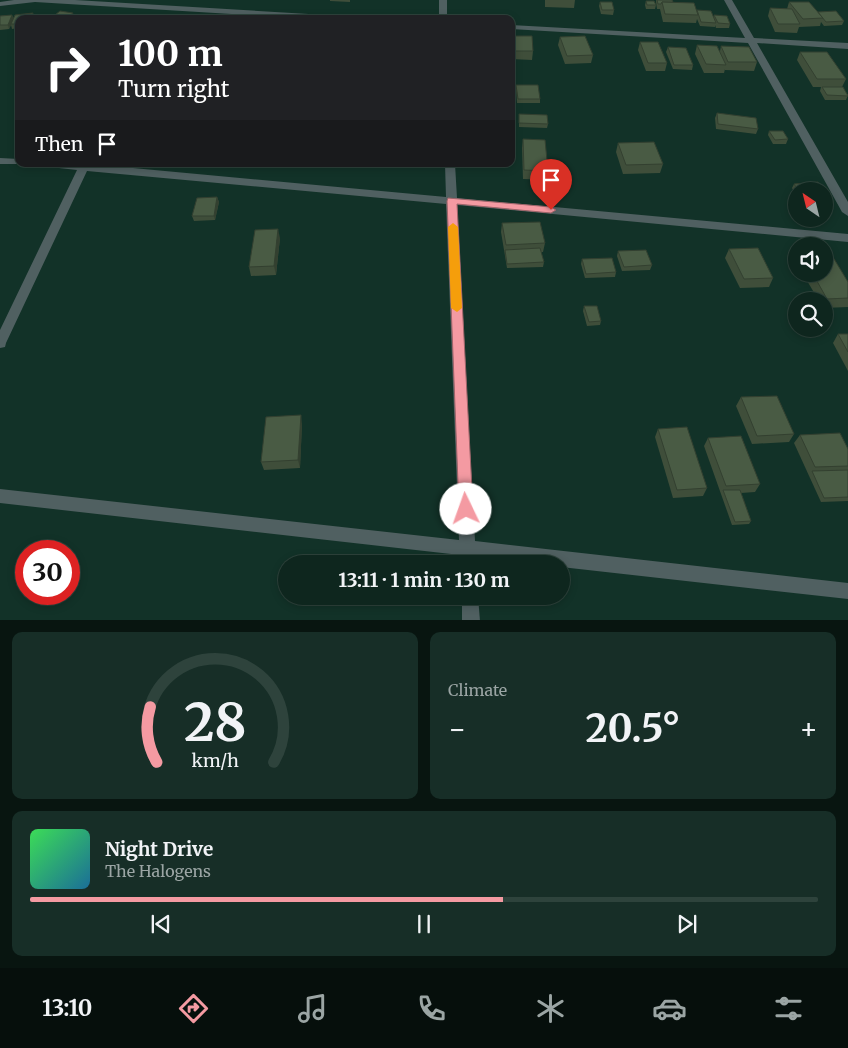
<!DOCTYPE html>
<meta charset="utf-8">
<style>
:root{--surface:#0e261e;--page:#172e27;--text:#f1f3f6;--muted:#9ba5a4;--line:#2e433c;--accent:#f49aa2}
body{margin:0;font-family:Merriweather,serif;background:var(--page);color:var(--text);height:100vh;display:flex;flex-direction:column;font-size:19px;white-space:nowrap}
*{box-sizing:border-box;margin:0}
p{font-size:16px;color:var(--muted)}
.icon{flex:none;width:28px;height:28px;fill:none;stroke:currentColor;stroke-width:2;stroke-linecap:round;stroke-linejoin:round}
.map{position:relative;height:620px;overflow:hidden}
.side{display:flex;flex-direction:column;gap:12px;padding:12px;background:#081510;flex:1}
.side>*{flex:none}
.hud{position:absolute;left:15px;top:15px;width:500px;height:152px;border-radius:10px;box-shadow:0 2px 8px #0003,0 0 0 1px var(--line);background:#202124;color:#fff;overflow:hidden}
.needle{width:32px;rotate:325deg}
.controls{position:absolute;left:788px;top:182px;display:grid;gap:10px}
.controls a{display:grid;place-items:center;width:45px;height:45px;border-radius:50%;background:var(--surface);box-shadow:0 2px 8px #0003,0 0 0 1px var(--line);font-size:25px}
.speed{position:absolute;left:15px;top:540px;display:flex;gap:10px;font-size:25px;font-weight:700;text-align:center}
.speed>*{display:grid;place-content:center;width:65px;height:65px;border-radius:50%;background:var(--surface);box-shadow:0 2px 8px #0003,0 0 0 1px var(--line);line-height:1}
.speed .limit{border:8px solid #d22;background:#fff;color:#111}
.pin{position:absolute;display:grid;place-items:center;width:42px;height:42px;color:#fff;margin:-51px -21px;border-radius:50% 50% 50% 0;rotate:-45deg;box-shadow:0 0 5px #0007}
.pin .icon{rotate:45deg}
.me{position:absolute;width:55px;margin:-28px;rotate:357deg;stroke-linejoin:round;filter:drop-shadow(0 0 4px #0008)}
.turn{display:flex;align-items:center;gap:18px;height:105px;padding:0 20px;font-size:22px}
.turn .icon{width:65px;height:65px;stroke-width:2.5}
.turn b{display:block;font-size:35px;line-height:42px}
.then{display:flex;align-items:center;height:48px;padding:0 20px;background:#0003;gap:10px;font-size:19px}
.big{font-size:38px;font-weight:700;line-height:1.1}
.side .tile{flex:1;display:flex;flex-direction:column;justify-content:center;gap:8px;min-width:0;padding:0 18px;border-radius:10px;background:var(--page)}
.side .dial{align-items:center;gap:0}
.dial svg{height:130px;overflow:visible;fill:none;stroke:var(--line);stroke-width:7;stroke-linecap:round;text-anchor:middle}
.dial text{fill:var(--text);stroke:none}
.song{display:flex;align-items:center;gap:15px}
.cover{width:60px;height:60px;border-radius:8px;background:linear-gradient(135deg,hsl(130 70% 55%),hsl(200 70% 35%))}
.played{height:5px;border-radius:2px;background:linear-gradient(90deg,var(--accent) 60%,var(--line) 60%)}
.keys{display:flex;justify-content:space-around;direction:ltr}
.heat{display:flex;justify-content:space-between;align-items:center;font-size:28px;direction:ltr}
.side .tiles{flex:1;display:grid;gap:12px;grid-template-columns:1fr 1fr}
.tile:last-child{grid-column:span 2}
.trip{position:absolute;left:278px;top:555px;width:292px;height:50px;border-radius:25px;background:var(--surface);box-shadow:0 2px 8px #0003,0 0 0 1px var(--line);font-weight:700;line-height:50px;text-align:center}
.tab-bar{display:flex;height:80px;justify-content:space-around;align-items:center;background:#060f0c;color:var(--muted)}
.tab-bar .icon{width:35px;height:35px}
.tab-bar .on{color:var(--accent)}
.tab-bar b{font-size:22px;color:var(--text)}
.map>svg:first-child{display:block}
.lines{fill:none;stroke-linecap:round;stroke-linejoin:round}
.minor{fill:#506061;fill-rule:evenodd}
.wall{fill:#3f4e3a}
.shaded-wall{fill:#334030}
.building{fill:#495b44;stroke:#334030}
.route{fill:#f49aa2;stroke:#9f6469}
.slow{fill:#f59e0b}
</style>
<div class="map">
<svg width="848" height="621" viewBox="0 0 848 621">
<rect width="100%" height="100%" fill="#123228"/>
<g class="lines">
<g class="minor">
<path d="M14,0h61l284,17 4,2h-50l-278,-17 -35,4v-4z"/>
<rect x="439" y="0" width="8" height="19"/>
<path d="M724,0h8l22,38 94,5v6l-91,-6 91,159v14l-6,-4 -94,-169 -237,-14v-4l234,13z"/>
<path d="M0,158l19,1v5h4h-23z"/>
<path d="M45,164h45l356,33 -1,-33h10l2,34 391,36v8l-391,-37 18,336 373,42v16l-287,-32v-3h-26l-59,-7v7h-16v-9l-460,-52v-14l459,51 -13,-336 -359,-33 -81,172 -1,4 -5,1v-18l77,-160 -27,-3z"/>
<path d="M462,596h16l2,25h-18z"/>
</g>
</g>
<g class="wall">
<path d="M330,0h20v2l-20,-1z"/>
<path d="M545,0h30l-1,8 -29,-1z"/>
<path d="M656,0h16l1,2 41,15v-2l16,9 -1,4h-13l-1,-3v2l-15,-1 -3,-7 -1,4 -33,-1 -3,-13h-3l-1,-7z"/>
<path d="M646,1l10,4 -1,4h-9l-1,-4z"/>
<path d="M600,2l14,8 -1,5 -12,-1 -2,-8z"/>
<path d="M789,2l29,10 26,9 -2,4 -18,1 -3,-4 -1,4 -21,1 -2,6 -22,-1 -7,-16 2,-8 17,1z"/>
<path d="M33,13l1,4v2h-15v9l-7,1 -1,-4 -2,4 -9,1v-14l12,-1 1,3z"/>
<path d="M511,36l22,15 -1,9 -21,-1z"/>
<path d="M560,37l33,18 -2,8 -26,1 -7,-19z"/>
<path d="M640,42l27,21 -2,8h-19l-8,-21z"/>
<path d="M697,45l23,6 1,-5 36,16 -3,9 -29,-1v-1l-1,4h-20l-9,-19z"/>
<path d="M668,47l25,18 -1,5 -19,-1 -7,-17z"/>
<path d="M800,52l46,27 -4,8 6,8 -2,5h-21l-5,-9 1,-4h-8l-16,-27z"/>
<path d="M516,85l24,14v4h-23l-1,-14z"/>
<path d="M717,113l41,16 -2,5 -40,-5 -1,-11z"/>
<path d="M519,114l29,10 -1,4 -28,-1z"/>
<path d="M769,131l19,8 -2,5h-13l-5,-9z"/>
<path d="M523,139l25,32 -1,9 -24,-1 -1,-31z"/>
<path d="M618,143l45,21 -3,9 -37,1 -7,-22z"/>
<path d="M818,182l13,19 -2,4 -5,1v-15h-28v4l-4,-7 2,-4z"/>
<path d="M217,197l2,5 -4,18 -21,1 -2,-5z"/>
<path d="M502,223l43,20 -2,9h-2l3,10 -1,5 -36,1 -6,-36z"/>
<path d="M280,238l-4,37 -25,1 -2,-9z"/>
<path d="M825,244l23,38v25l-24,1v-7h-5l-16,-27h21v-28h-28l1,-1z"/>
<path d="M796,247v14l-3,-7z"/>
<path d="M729,249l44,29 -4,9 -29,1 -15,-30z"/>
<path d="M618,251l34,14 -2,5 -28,1 -5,-15z"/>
<path d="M582,259l34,13 -1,5 -30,1 -4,-14z"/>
<path d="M584,306l17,15 -1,4 -13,1 -4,-15z"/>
<path d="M838,334h10v37l-15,-28z"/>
<path d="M741,397l53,37 -5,8 -37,2 -16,-38z"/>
<path d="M302,424l-2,44 -36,2 -3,-8z"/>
<path d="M658,429l49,59 -4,8 -30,2 -18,-61z"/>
<path d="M800,435l48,14v52l-27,1 -27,-59z"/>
<path d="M708,438l52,46 -5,8 -14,1 10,28 -2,3 -17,1 -28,-79z"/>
</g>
<g class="shaded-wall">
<path d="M33,13l1,4v2h-4z"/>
<path d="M73,13l2,4 -2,2h-7z"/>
<path d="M12,15l2,4 -5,10 -1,-4z"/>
<path d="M217,197l2,5 -4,18 -1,-4z"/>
<path d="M278,229l2,9 -4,37 -2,-9z"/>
<path d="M301,415l1,9 -2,44 -2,-8z"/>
</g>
<g class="building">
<path d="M657,0h15l1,2h-11l-1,2h-3z"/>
<path d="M646,1h8l2,4h-9z"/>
<path d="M600,2h12l2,8h-12z"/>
<path d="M662,2l32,1 4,12 -33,-1z"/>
<path d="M789,2h20l14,16 -20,1z"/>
<path d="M770,8l22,1 8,15h-22z"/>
<path d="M697,10l14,1 5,12 -15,-1z"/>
<path d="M60,11l13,2 -7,6h-16z"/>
<path d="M836,11l8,10 -18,1 -8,-10z"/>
<path d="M33,13l-3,6h-11v5h-8l4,-9z"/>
<path d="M12,15l-4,10h-8v-9z"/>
<path d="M714,15l13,1 3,8 -12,-1z"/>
<path d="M511,36h21l1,15h-22z"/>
<path d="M585,36l8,19 -26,1 -7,-19z"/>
<path d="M640,42h18l9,21h-19z"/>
<path d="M697,45l20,1 9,19 -20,-1z"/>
<path d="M721,46l28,1 8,15h-29z"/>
<path d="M668,47l18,1 7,17h-19z"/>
<path d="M800,52h27l19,27h-29z"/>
<path d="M516,85h22l2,14h-22z"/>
<path d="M822,87h21l5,9 -21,-1z"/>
<path d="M717,113l39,5 2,11 -40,-5z"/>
<path d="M519,114l28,1 1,9 -29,-1z"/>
<path d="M769,131h14l5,8 -13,1z"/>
<path d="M523,139l22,1 3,31 -24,-1z"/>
<path d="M654,142l9,22 -37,1 -8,-22z"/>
<path d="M818,182l13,19h-7v-10h-25l-5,-7z"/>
<path d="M217,197l-3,19h-22l5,-18z"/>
<path d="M540,222l5,21 -39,2 -4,-22z"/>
<path d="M278,229l-4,37 -25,1 6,-37z"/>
<path d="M825,244l23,38v16l-21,1 -14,-25h11v-28h-26l-1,-1z"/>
<path d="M540,248l4,14 -37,2 -2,-14z"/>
<path d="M758,248l15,30 -29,1 -15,-30z"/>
<path d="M646,250l6,15 -28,2 -6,-16z"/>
<path d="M612,258l4,14 -30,2 -4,-15z"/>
<path d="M584,306h13l4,15 -12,1z"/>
<path d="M838,334h10v18z"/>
<path d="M777,396l17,38 -37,2 -16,-39z"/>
<path d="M301,415l-3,45 -37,2 5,-45z"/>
<path d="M687,427l20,61 -30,2 -19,-61z"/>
<path d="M840,433l8,16v17l-33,1 -15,-32z"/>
<path d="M741,436l19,48 -34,2 -18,-48z"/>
<path d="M848,470v27l-24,1 -12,-27z"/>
<path d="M723,490h17l11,31 -16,1z"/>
</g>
<path class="route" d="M448,198l103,9 5,3 -5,3 -94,-9 16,305 -2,5 -5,2 -5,-2 -2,-5 -12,-308z"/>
<path class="slow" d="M453,223l5,4 4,81 -5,4 -6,-4 -3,-81z"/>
</svg>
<div class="controls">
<a><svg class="needle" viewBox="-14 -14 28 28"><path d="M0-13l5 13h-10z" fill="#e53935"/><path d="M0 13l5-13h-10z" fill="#9ba5a4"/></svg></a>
<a><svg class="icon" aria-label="sound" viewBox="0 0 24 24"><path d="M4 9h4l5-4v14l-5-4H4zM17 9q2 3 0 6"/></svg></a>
<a><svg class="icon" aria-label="search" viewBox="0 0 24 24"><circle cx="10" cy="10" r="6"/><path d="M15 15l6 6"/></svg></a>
</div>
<div class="speed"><div class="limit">30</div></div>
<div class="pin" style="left:551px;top:210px;background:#d93025"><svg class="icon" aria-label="arrive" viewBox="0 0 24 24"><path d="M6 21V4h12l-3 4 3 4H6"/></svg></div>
<svg class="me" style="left:466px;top:509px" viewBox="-20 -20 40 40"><circle r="19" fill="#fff"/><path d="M0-13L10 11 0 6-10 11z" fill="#f49aa2"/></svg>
<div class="trip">13:11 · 1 min · 130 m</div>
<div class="hud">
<div class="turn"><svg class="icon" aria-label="right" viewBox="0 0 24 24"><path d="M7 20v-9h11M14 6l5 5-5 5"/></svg><div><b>100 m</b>Turn right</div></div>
<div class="then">Then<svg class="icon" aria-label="arrive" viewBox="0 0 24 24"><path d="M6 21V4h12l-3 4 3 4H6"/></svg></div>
</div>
</div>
<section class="side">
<div class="tiles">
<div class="tile dial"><svg viewBox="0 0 100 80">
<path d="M14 69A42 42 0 1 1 86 69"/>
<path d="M14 69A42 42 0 0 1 10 35" stroke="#f49aa2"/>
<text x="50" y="56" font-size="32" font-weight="700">28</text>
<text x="50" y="72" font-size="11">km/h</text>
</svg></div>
<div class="tile"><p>Climate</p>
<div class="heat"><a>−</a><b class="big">20.5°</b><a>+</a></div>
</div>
<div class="tile">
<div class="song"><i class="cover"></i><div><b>Night Drive</b><p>The Halogens</p></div></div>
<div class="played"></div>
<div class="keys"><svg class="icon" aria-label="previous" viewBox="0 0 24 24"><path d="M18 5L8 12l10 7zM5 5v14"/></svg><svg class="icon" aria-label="pause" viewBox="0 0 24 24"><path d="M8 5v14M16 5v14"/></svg><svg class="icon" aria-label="next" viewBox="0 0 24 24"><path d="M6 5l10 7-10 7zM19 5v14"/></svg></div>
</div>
</div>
</section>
<nav class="tab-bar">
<b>13:10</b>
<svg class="icon on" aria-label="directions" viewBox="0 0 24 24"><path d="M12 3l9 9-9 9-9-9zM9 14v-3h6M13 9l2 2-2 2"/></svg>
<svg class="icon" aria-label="music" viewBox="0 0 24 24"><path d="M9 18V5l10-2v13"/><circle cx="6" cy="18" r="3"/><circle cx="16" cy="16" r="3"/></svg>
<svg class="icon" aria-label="phone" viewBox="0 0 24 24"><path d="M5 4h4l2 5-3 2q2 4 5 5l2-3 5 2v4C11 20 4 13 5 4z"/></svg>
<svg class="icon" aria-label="climate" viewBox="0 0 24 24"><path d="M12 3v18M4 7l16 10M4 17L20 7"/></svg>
<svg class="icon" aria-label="car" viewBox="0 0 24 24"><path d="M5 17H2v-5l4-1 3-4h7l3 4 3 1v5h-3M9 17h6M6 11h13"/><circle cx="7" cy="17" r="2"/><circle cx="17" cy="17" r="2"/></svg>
<svg class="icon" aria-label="filters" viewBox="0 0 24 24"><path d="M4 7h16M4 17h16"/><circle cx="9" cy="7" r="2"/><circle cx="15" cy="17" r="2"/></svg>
</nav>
